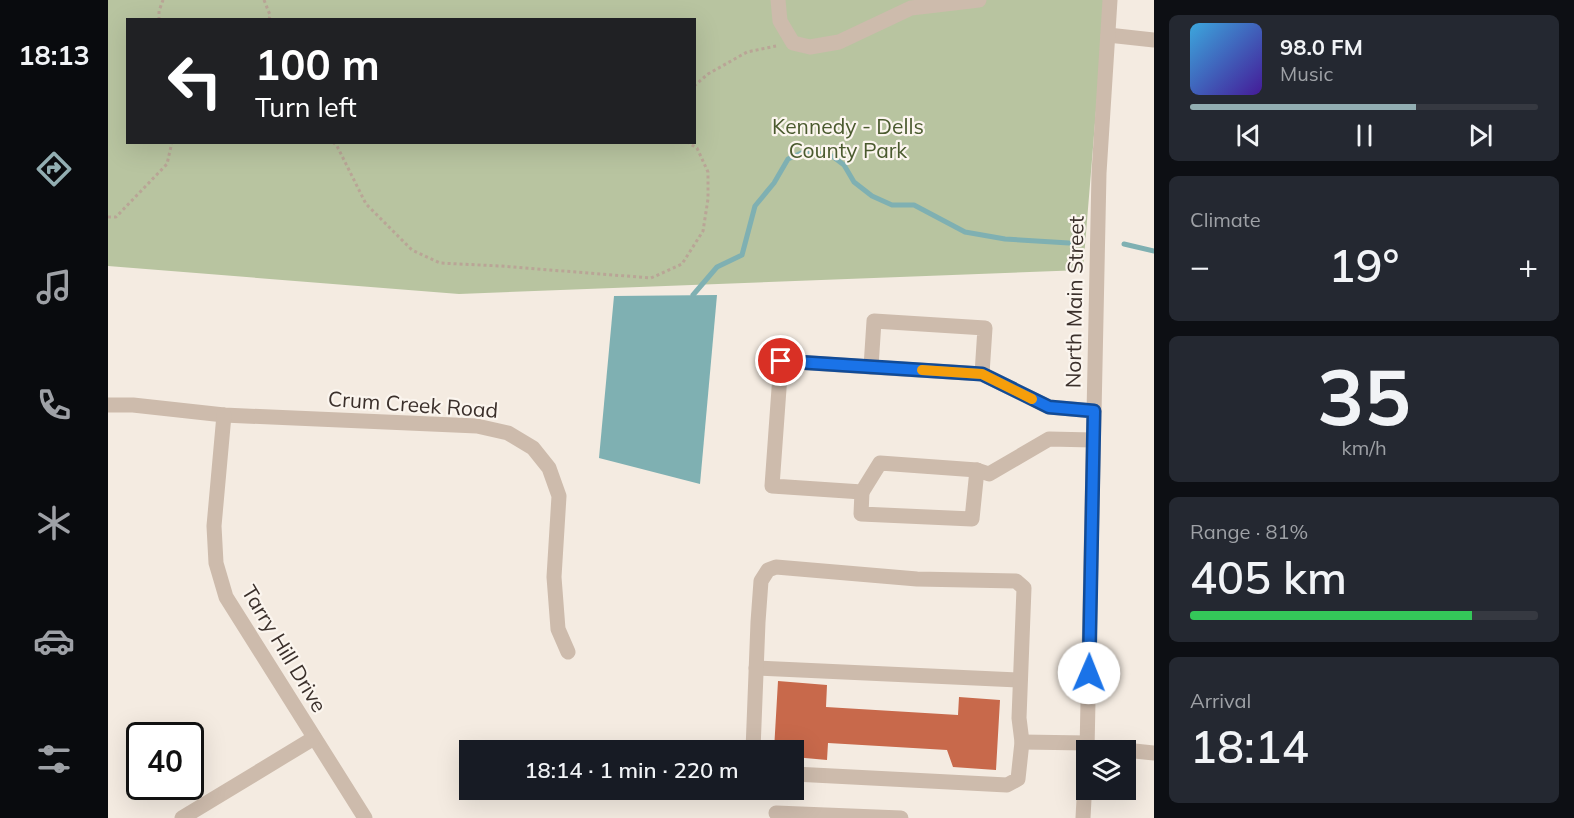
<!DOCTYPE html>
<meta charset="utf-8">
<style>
:root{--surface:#171b24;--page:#242831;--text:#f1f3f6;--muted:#9ea1a6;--line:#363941;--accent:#92aeb2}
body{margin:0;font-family:Mulish,sans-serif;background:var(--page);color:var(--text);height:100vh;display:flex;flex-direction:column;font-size:22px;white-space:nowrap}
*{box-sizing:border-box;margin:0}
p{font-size:20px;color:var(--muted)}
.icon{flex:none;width:33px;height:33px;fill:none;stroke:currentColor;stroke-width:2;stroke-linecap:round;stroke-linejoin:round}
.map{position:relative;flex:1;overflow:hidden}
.sheet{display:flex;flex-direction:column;gap:15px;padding:15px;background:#0d0f14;width:420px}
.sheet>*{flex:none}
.banner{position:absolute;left:18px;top:18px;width:570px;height:126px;border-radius:0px;box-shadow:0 6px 24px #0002;background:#202124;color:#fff;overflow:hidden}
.fabs{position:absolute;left:968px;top:740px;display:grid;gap:12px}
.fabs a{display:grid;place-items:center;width:60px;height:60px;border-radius:0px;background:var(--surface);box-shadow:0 6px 24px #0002;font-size:30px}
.speed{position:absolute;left:18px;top:722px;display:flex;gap:12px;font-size:30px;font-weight:700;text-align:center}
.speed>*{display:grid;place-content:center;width:78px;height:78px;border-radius:50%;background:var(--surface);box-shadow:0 6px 24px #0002;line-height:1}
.speed .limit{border:3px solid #111;border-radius:9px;background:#fff;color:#111}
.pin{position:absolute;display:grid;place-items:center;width:51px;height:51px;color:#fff;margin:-26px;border:3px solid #fff;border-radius:50%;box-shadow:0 2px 6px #0007}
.me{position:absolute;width:66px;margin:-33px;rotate:1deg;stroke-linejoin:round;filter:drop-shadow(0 0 4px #0008)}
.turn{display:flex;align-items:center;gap:21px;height:126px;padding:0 30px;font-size:27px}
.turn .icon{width:78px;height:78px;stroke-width:2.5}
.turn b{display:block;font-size:42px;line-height:51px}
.big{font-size:45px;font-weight:600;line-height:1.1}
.sheet .widget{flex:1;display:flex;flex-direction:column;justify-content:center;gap:9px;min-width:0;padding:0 21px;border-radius:9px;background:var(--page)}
.sheet .dial{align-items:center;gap:0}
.dial b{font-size:78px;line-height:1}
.song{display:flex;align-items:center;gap:18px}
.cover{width:72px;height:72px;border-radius:9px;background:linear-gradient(135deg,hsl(200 70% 55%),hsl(260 70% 35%))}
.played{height:6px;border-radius:3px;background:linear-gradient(90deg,var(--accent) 65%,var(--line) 65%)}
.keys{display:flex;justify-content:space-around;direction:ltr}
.heat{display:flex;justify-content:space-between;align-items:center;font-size:33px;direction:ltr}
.charge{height:9px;border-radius:4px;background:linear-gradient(90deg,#34c759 81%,var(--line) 0)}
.trip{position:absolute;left:351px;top:740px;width:345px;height:60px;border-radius:0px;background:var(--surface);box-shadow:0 6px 24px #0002;font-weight:600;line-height:60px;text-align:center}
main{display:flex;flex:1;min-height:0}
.tabs{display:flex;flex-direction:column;width:108px;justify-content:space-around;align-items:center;background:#090b0e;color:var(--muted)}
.tabs .icon{width:42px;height:42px}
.tabs .on{color:var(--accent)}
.tabs b{font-size:27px;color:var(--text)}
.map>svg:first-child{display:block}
.green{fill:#b8c4a0;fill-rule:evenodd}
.water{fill:#7fb0b2}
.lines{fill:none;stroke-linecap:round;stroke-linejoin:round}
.stream{stroke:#7fb0b2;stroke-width:5}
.building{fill:#c8694b}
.path{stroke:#b9a596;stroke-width:3;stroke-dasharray:3 3;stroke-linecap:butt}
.minor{stroke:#cdbbac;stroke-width:15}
.route-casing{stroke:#114b97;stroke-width:15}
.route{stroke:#1a73e8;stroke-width:10}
.slow{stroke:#f59e0b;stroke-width:10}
.labels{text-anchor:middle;stroke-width:4.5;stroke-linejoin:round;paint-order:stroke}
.park-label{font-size:21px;fill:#4a5a2e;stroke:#fbf5ee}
.street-label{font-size:21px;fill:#3b302b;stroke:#fbf5ee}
</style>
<main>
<nav class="tabs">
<b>18:13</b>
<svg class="icon on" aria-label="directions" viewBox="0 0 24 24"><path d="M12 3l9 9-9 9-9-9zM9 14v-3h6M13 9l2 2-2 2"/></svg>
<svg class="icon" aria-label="music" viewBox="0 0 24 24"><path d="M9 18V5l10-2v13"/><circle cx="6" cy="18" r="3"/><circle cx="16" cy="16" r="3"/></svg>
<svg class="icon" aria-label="phone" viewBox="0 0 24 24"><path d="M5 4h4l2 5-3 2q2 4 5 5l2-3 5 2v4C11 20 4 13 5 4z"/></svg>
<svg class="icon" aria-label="climate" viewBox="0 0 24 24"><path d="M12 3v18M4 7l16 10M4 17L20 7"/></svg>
<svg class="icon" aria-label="car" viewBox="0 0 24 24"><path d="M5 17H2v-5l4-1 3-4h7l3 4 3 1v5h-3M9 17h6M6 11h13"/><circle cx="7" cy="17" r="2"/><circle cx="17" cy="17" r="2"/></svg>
<svg class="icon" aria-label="filters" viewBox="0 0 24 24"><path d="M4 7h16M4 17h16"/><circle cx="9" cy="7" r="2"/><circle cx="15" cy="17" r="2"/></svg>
</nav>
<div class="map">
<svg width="1046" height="818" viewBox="0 0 1046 818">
<rect width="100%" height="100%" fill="#f4ebe1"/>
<path class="green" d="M0,0h997l-22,270 -624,24 -351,-28zM20,20h566v122h-566z"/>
<path class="water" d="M609,295l-17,189 -101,-26 15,-162z"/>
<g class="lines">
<g class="stream">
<path d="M1016,244l30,7"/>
<path d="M585,295l24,-28 25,-12 13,-49 19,-23 14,-24 18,-8 26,5 12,9 10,17 18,14 20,9h22l51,27 40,7 64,4"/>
</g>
</g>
<path class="building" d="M670,681l49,4 -1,22 132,8 1,-18 41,3 -4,70 -43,-3 -6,-17 -119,-7 -1,17 -33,-3v-7h-20z"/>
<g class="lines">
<g class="path">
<path d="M156,0l6,15 -1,5"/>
<path d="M51,20v-9l4,-11"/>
<path d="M586,86l14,-12 39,-22 29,-6"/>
<path d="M225,142l4,4 29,58 46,46 28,13 60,3 151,12 31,-14 21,-33 5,-32v-27l-11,-24 -10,-6"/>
<path d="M0,217h8l51,-53 5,-22"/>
</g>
<g class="minor">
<path d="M670,0l2,21 13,22 17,4 29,-5 72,-34 68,-8"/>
<path d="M1000,35l46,5"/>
<path d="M763,367l111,7"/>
<path d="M0,405h25l91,10 253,11 31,7 25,15 16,20 10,28 -5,81 4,52 10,23"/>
<path d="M116,415l-10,111 2,37 10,34 139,221"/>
<path d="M985,440l-44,-1 -60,35 -12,-4 -97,-7 -18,29 -90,-6 9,-125 90,6 3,-46 111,7 -3,46 67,33 45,4"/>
<path d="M754,492l-1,22 111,5 5,-49"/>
<path d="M648,668l264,12"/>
<path d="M914,742l65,1"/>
<path d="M979,747l33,3"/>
<path d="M645,750l5,-128 3,-41 7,-11 8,-3 141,12 99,2 8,7 -5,130 3,24 -4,37 -11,6 -213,-11"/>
<path d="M979,750l12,-577 11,-173"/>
<path d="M1017,750l29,3"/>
<path d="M668,813l125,5"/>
<path d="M74,818l132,-80"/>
<path d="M975,818l3,-56"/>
</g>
</g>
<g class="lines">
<g class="route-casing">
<path id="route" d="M673,361l201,13 67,33 45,4 -5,262"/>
</g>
<use href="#route" class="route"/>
<path class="slow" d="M814,370l60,4 50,25"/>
</g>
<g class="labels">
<g class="park-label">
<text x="740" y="134">Kennedy - Dells<tspan x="740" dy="24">County Park</tspan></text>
</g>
<g class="street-label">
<text transform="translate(967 302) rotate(-89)" y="7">North Main Street</text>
<text transform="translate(305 405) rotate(4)" y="7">Crum Creek Road</text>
<text transform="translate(176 649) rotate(59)" y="7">Tarry Hill Drive</text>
</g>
</g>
</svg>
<div class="fabs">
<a><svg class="icon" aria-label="layers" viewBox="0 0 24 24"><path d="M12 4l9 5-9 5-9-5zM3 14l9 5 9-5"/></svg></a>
</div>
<div class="speed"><div class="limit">40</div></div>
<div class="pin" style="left:673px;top:361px;background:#d93025"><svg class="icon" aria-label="arrive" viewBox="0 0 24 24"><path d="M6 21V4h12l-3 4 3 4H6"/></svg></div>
<svg class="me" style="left:981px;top:673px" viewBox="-20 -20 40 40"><circle r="19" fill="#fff"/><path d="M0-13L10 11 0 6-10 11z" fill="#1a73e8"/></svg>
<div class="trip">18:14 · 1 min · 220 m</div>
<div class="banner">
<div class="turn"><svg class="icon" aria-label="left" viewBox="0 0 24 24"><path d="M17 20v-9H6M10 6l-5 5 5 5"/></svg><div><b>100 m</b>Turn left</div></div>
</div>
</div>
<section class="sheet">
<div class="widget">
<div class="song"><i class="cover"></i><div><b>98.0 FM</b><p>Music</p></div></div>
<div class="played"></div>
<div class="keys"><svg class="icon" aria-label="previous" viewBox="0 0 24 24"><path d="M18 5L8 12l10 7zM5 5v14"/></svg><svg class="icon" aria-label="pause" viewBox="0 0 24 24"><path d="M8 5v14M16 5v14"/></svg><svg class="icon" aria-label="next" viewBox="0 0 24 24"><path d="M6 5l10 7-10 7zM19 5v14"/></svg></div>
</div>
<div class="widget"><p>Climate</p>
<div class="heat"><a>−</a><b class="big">19°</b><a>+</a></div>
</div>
<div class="widget dial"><b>35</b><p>km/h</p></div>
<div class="widget"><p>Range · 81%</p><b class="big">405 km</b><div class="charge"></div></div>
<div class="widget"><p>Arrival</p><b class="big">18:14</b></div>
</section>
</main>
